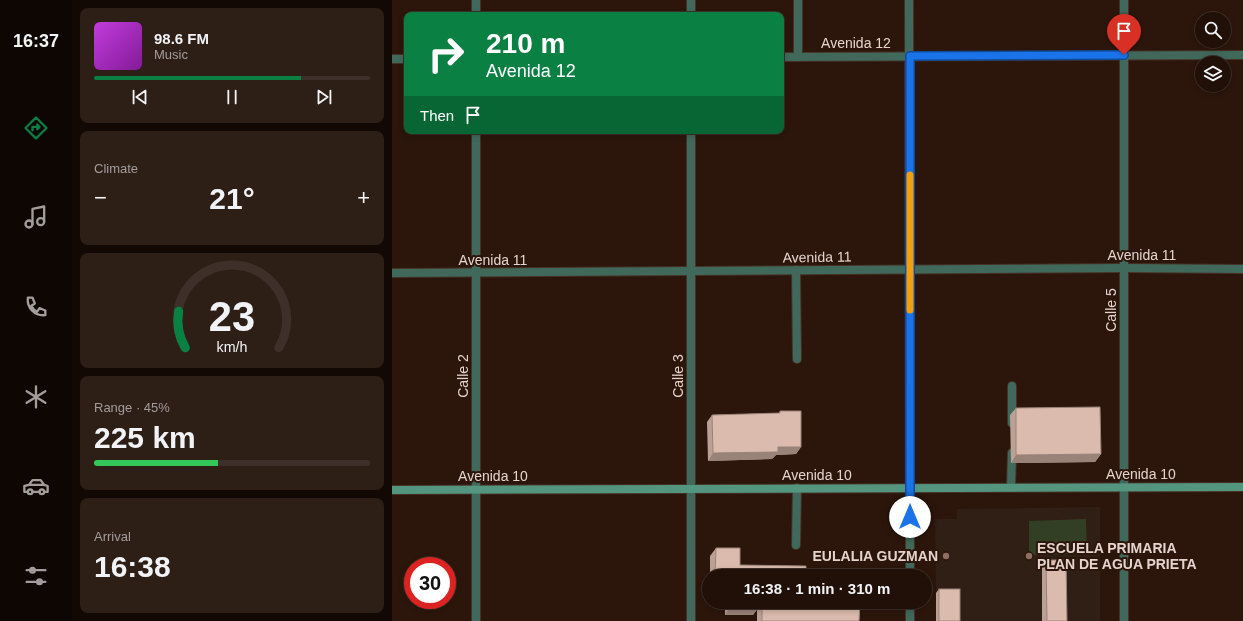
<!DOCTYPE html>
<meta charset="utf-8">
<style>
:root{--surface:#211008;--page:#2d1e16;--text:#f1f3f6;--muted:#a29d9c;--line:#3e3029;--accent:#0b8043}
body{margin:0;font-family:Arial,sans-serif;background:var(--page);color:var(--text);height:100vh;display:flex;flex-direction:column;font-size:15px;white-space:nowrap}
*{box-sizing:border-box;margin:0}
p{font-size:13px;color:var(--muted)}
.icon{flex:none;width:22px;height:22px;fill:none;stroke:currentColor;stroke-width:2;stroke-linecap:round;stroke-linejoin:round}
.map{position:relative;flex:1;overflow:hidden}
.details{display:flex;flex-direction:column;gap:8px;padding:8px;background:#120904;width:320px}
.details>*{flex:none}
.hud{position:absolute;left:12px;top:12px;width:380px;height:122px;border-radius:8px;box-shadow:0 2px 6px #0003,0 0 0 1px var(--line);background:#0b8043;color:#fff;overflow:hidden}
.tools{position:absolute;left:803px;top:12px;display:grid;gap:8px}
.tools a{display:grid;place-items:center;width:36px;height:36px;border-radius:50%;background:var(--surface);box-shadow:0 2px 6px #0003,0 0 0 1px var(--line);font-size:20px}
.speed{position:absolute;left:12px;top:557px;display:flex;gap:8px;font-size:20px;font-weight:700;text-align:center}
.speed>*{display:grid;place-content:center;width:52px;height:52px;border-radius:50%;background:var(--surface);box-shadow:0 2px 6px #0003,0 0 0 1px var(--line);line-height:1}
.speed .limit{border:6px solid #d22;background:#fff;color:#111}
.pin{position:absolute;display:grid;place-items:center;width:34px;height:34px;color:#fff;margin:-41px -17px;border-radius:50% 50% 50% 0;rotate:-45deg;box-shadow:0 0 4px #0007}
.pin .icon{rotate:45deg}
.me{position:absolute;width:44px;margin:-22px;rotate:0deg;stroke-linejoin:round;filter:drop-shadow(0 0 3px #0008)}
.turn{display:flex;align-items:center;gap:14px;height:84px;padding:0 16px;font-size:18px}
.turn .icon{width:52px;height:52px;stroke-width:2.5}
.turn b{display:block;font-size:28px;line-height:34px}
.then{display:flex;align-items:center;height:38px;padding:0 16px;background:#0003;gap:8px;font-size:15px}
.big{font-size:30px;font-weight:700;line-height:1.1}
.details .widget{flex:1;display:flex;flex-direction:column;justify-content:center;gap:6px;min-width:0;padding:0 14px;border-radius:8px;background:var(--page)}
.details .dial{align-items:center;gap:0}
.dial svg{height:104px;overflow:visible;fill:none;stroke:var(--line);stroke-width:7;stroke-linecap:round;text-anchor:middle}
.dial text{fill:var(--text);stroke:none}
.song{display:flex;align-items:center;gap:12px}
.cover{width:48px;height:48px;border-radius:6px;background:linear-gradient(135deg,hsl(290 70% 55%),hsl(290 70% 35%))}
.played{height:4px;border-radius:2px;background:linear-gradient(90deg,var(--accent) 75%,var(--line) 75%)}
.keys{display:flex;justify-content:space-around;direction:ltr}
.heat{display:flex;justify-content:space-between;align-items:center;font-size:22px;direction:ltr}
.charge{height:6px;border-radius:3px;background:linear-gradient(90deg,#34c759 45%,var(--line) 0)}
.trip{position:absolute;left:310px;top:569px;width:230px;height:40px;border-radius:20px;background:var(--surface);box-shadow:0 2px 6px #0003,0 0 0 1px var(--line);font-weight:700;line-height:40px;text-align:center}
main{display:flex;flex:1;min-height:0}
.menu{display:flex;flex-direction:column;width:72px;justify-content:space-around;align-items:center;background:#0d0603;color:var(--muted)}
.menu .icon{width:28px;height:28px}
.menu .on{color:var(--accent)}
.menu b{font-size:18px;color:var(--text)}
.map>svg:first-child{display:block}
.education{fill:#2f1f15}
.green{fill:#323f24}
.lines{fill:none;stroke-linecap:round;stroke-linejoin:round}
.minor-casing{stroke:#463126;stroke-width:10}
.tertiary-casing{stroke:#463126;stroke-width:10}
.secondary-casing{stroke:#463126;stroke-width:10}
.minor{stroke:#41695b;stroke-width:8}
.tertiary{stroke:#41695b;stroke-width:8}
.secondary{stroke:#53957f;stroke-width:8}
.wall{fill:#bba195}
.shaded-wall{fill:#998379}
.building{fill:#dabbad;stroke:#998379}
.route-casing{stroke:#114b97;stroke-width:10}
.route{stroke:#1a73e8;stroke-width:7}
.slow{stroke:#f59e0b;stroke-width:7}
.education-dot{fill:#8d6e63;stroke:#2c160b;stroke-width:1.5}
.labels{text-anchor:middle;stroke-width:4;stroke-linejoin:round;paint-order:stroke}
.street-label{font-size:14px;fill:#e4d4cd;stroke:#2c160b}
.poi-label{font-size:14px;font-weight:bold;fill:#e4d4cd;stroke:#2c160b;text-anchor:start}
</style>
<main>
<nav class="menu">
<b>16:37</b>
<svg class="icon on" aria-label="directions" viewBox="0 0 24 24"><path d="M12 3l9 9-9 9-9-9zM9 14v-3h6M13 9l2 2-2 2"/></svg>
<svg class="icon" aria-label="music" viewBox="0 0 24 24"><path d="M9 18V5l10-2v13"/><circle cx="6" cy="18" r="3"/><circle cx="16" cy="16" r="3"/></svg>
<svg class="icon" aria-label="phone" viewBox="0 0 24 24"><path d="M5 4h4l2 5-3 2q2 4 5 5l2-3 5 2v4C11 20 4 13 5 4z"/></svg>
<svg class="icon" aria-label="climate" viewBox="0 0 24 24"><path d="M12 3v18M4 7l16 10M4 17L20 7"/></svg>
<svg class="icon" aria-label="car" viewBox="0 0 24 24"><path d="M5 17H2v-5l4-1 3-4h7l3 4 3 1v5h-3M9 17h6M6 11h13"/><circle cx="7" cy="17" r="2"/><circle cx="17" cy="17" r="2"/></svg>
<svg class="icon" aria-label="filters" viewBox="0 0 24 24"><path d="M4 7h16M4 17h16"/><circle cx="9" cy="7" r="2"/><circle cx="15" cy="17" r="2"/></svg>
</nav>
<section class="details">
<div class="widget">
<div class="song"><i class="cover"></i><div><b>98.6 FM</b><p>Music</p></div></div>
<div class="played"></div>
<div class="keys"><svg class="icon" aria-label="previous" viewBox="0 0 24 24"><path d="M18 5L8 12l10 7zM5 5v14"/></svg><svg class="icon" aria-label="pause" viewBox="0 0 24 24"><path d="M8 5v14M16 5v14"/></svg><svg class="icon" aria-label="next" viewBox="0 0 24 24"><path d="M6 5l10 7-10 7zM19 5v14"/></svg></div>
</div>
<div class="widget"><p>Climate</p>
<div class="heat"><a>−</a><b class="big">21°</b><a>+</a></div>
</div>
<div class="widget dial"><svg viewBox="0 0 100 80">
<path d="M14 69A42 42 0 1 1 86 69"/>
<path d="M14 69A42 42 0 0 1 9 41" stroke="#0b8043"/>
<text x="50" y="56" font-size="32" font-weight="700">23</text>
<text x="50" y="72" font-size="11">km/h</text>
</svg></div>
<div class="widget"><p>Range · 45%</p><b class="big">225 km</b><div class="charge"></div></div>
<div class="widget"><p>Arrival</p><b class="big">16:38</b></div>
</section>
<div class="map">
<svg width="851" height="621" viewBox="0 0 851 621">
<rect width="100%" height="100%" fill="#2c160b"/>
<path class="education" d="M708,507v114h-142l-22,-28 -1,-74h22v-10z"/>
<path class="green" d="M694,519l1,35 -58,1v-34z"/>
<g class="lines">
<g class="minor-casing">
<g id="minor">
<path d="M299,0v15"/>
<path d="M406,0v57"/>
<path d="M517,0l1,576"/>
<path d="M84,15v-15"/>
<path d="M389,57l462,-2"/>
<path d="M0,59h15"/>
<path d="M84,131v490"/>
<path d="M299,131v490"/>
<path d="M404,270l1,89"/>
<path d="M0,273l732,-5 119,1"/>
<path d="M620,423v-37"/>
<path d="M619,487l1,-34"/>
<path d="M404,545l1,-57"/>
<path d="M518,602v19"/>
</g>
</g>
<g class="tertiary-casing">
<path id="tertiary" d="M732,0v621"/>
</g>
<g class="secondary-casing">
<path id="secondary" d="M0,490l851,-3"/>
</g>
<use href="#minor" class="minor"/>
<use href="#tertiary" class="tertiary"/>
<use href="#secondary" class="secondary"/>
</g>
<g class="wall">
<path d="M624,408l85,46 -6,8 -84,1 -1,-48z"/>
<path d="M388,411l21,36 -5,7 -20,1 -4,4 -64,2 -1,-39 5,-7 67,-2z"/>
<path d="M324,548l24,17 66,11h-96v-20z"/>
<path d="M654,560l21,61h-25v-55z"/>
<path d="M547,589l21,32h-24v-28z"/>
<path d="M318,602h48v6l-5,7h-28v-13z"/>
<path d="M369,602h99l-1,19h-102v-11l5,-7h16v-1z"/>
</g>
<g class="shaded-wall">
<path d="M386,447h23l-5,7 -20,1 -4,4 -64,2 5,-8z"/>
<path d="M709,454l-6,8 -84,1 5,-8z"/>
<path d="M338,607l28,1 -5,7h-28z"/>
</g>
<g class="building">
<path d="M708,407l1,47 -85,1v-47z"/>
<path d="M388,411h21v36h-23v5l-65,1 -1,-38 68,-2z"/>
<path d="M324,548h24v17l66,1v10h-91z"/>
<path d="M654,560h20l1,61h-20z"/>
<rect x="547" y="589" width="21" height="32"/>
<path d="M338,602h28v6l-28,-1z"/>
<path d="M392,602h76l-1,19h-97v-18h22z"/>
</g>
<g class="lines">
<g class="route-casing">
<path id="route" d="M518,517v-461l214,-1"/>
</g>
<use href="#route" class="route"/>
<path class="slow" d="M518,175v135"/>
</g>
<g class="education-dot">
<circle cx="554" cy="556" r="4"/>
<circle cx="637" cy="556" r="4"/>
</g>
<g class="labels">
<g class="street-label">
<text x="464" y="48">Avenida 12</text>
<text x="750" y="260">Avenida 11</text>
<text transform="translate(425 257) rotate(-1)" y="5">Avenida 11</text>
<text x="101" y="265">Avenida 11</text>
<text transform="translate(719 310) rotate(-90)" y="5">Calle 5</text>
<text transform="translate(71 376) rotate(-90)" y="5">Calle 2</text>
<text transform="translate(286 376) rotate(-90)" y="5">Calle 3</text>
<text x="749" y="479">Avenida 10</text>
<text x="425" y="480">Avenida 10</text>
<text x="101" y="481">Avenida 10</text>
</g>
<g class="poi-label">
<text x="645" y="553">ESCUELA PRIMARIA<tspan x="645" dy="16">PLAN DE AGUA PRIETA</tspan></text>
<text x="546" y="561" text-anchor="end">EULALIA GUZMAN</text>
</g>
</g>
</svg>
<div class="tools">
<a><svg class="icon" aria-label="search" viewBox="0 0 24 24"><circle cx="10" cy="10" r="6"/><path d="M15 15l6 6"/></svg></a>
<a><svg class="icon" aria-label="layers" viewBox="0 0 24 24"><path d="M12 4l9 5-9 5-9-5zM3 14l9 5 9-5"/></svg></a>
</div>
<div class="speed"><div class="limit">30</div></div>
<div class="pin" style="left:732px;top:55px;background:#d93025"><svg class="icon" aria-label="arrive" viewBox="0 0 24 24"><path d="M6 21V4h12l-3 4 3 4H6"/></svg></div>
<svg class="me" style="left:518px;top:517px" viewBox="-20 -20 40 40"><circle r="19" fill="#fff"/><path d="M0-13L10 11 0 6-10 11z" fill="#1a73e8"/></svg>
<div class="trip">16:38 · 1 min · 310 m</div>
<div class="hud">
<div class="turn"><svg class="icon" aria-label="right" viewBox="0 0 24 24"><path d="M7 20v-9h11M14 6l5 5-5 5"/></svg><div><b>210 m</b>Avenida 12</div></div>
<div class="then">Then<svg class="icon" aria-label="arrive" viewBox="0 0 24 24"><path d="M6 21V4h12l-3 4 3 4H6"/></svg></div>
</div>
</div>
</main>
